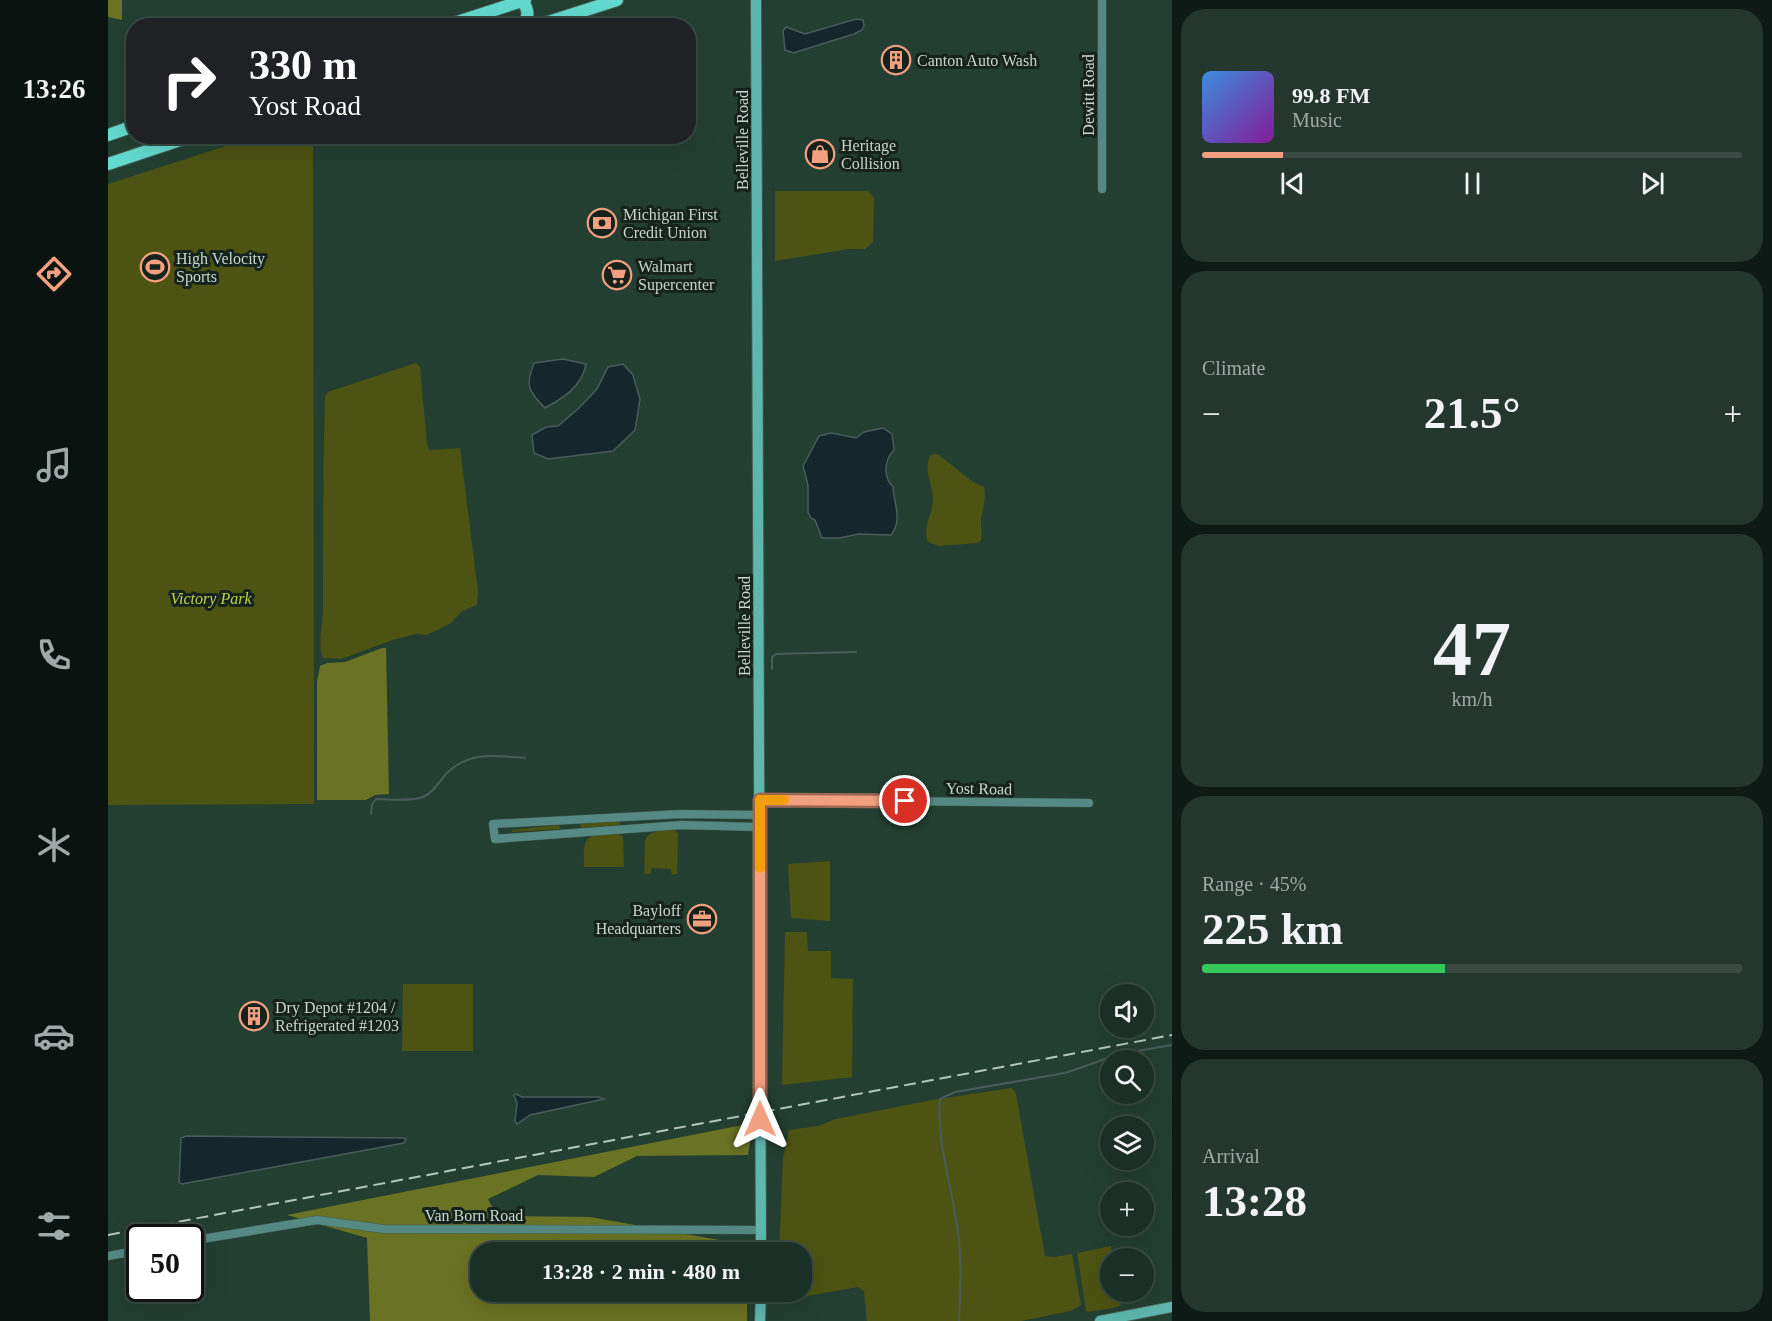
<!DOCTYPE html>
<meta charset="utf-8">
<style>
:root{--surface:#1a2f26;--page:#23372e;--text:#f1f3f6;--muted:#9fa9a7;--line:#384a43;--accent:#f2a080}
body{margin:0;font-family:"Times New Roman",serif;background:var(--page);color:var(--text);height:100vh;display:flex;flex-direction:column;font-size:22px;white-space:nowrap}
*{box-sizing:border-box;margin:0}
p{font-size:20px;color:var(--muted)}
.icon{flex:none;width:33px;height:33px;fill:none;stroke:currentColor;stroke-width:2;stroke-linecap:round;stroke-linejoin:round}
.map{position:relative;flex:1;overflow:hidden}
.side{display:flex;flex-direction:column;gap:9px;padding:9px;background:#0e1a15;width:600px}
.side>*{flex:none}
.hud{position:absolute;left:18px;top:18px;width:570px;height:126px;border-radius:24px;box-shadow:0 6px 24px #0002,0 0 0 2px var(--line);background:#202124;color:#fff;overflow:hidden}
.tools{position:absolute;left:992px;top:984px;display:grid;gap:12px}
.tools a{display:grid;place-items:center;width:54px;height:54px;border-radius:50%;background:var(--surface);box-shadow:0 6px 24px #0002,0 0 0 2px var(--line);font-size:30px}
.speed{position:absolute;left:18px;top:1224px;display:flex;gap:12px;font-size:30px;font-weight:700;text-align:center}
.speed>*{display:grid;place-content:center;width:78px;height:78px;border-radius:50%;background:var(--surface);box-shadow:0 6px 24px #0002,0 0 0 2px var(--line);line-height:1}
.speed .limit{border:3px solid #111;border-radius:9px;background:#fff;color:#111}
.pin{position:absolute;display:grid;place-items:center;width:51px;height:51px;color:#fff;margin:-26px;border:3px solid #fff;border-radius:50%;box-shadow:0 2px 6px #0007}
.me{position:absolute;width:66px;margin:-33px;rotate:0deg;stroke-linejoin:round;filter:drop-shadow(0 0 4px #0008)}
.turn{display:flex;align-items:center;gap:21px;height:126px;padding:0 24px;font-size:27px}
.turn .icon{width:78px;height:78px;stroke-width:2.5}
.turn b{display:block;font-size:42px;line-height:51px}
.big{font-size:45px;font-weight:600;line-height:1.1}
.side .card{flex:1;display:flex;flex-direction:column;justify-content:center;gap:9px;min-width:0;padding:0 21px;border-radius:24px;background:var(--page)}
.side .dial{align-items:center;gap:0}
.dial b{font-size:78px;line-height:1}
.song{display:flex;align-items:center;gap:18px}
.cover{width:72px;height:72px;border-radius:9px;background:linear-gradient(135deg,hsl(210 70% 55%),hsl(290 70% 35%))}
.played{height:6px;border-radius:3px;background:linear-gradient(90deg,var(--accent) 15%,var(--line) 15%)}
.keys{display:flex;justify-content:space-around;direction:ltr}
.heat{display:flex;justify-content:space-between;align-items:center;font-size:33px;direction:ltr}
.charge{height:9px;border-radius:4px;background:linear-gradient(90deg,#34c759 45%,var(--line) 0)}
.trip{position:absolute;left:362px;top:1242px;width:342px;height:60px;border-radius:24px;background:var(--surface);box-shadow:0 6px 24px #0002,0 0 0 2px var(--line);font-weight:600;line-height:60px;text-align:center}
main{display:flex;flex:1;min-height:0}
.tabs{display:flex;flex-direction:column;width:108px;justify-content:space-around;align-items:center;background:#0a130f;color:var(--muted)}
.tabs .icon{width:42px;height:42px}
.tabs .selected{color:var(--accent)}
.tabs b{font-size:27px;color:var(--text)}
.map>svg:first-child{display:block}
.green{fill:#4d5312}
.forest{fill:#6a7223}
.water{fill:#14272a;stroke:#495c5b;stroke-width:1.5}
.lines{fill:none;stroke-linecap:round;stroke-linejoin:round}
.stream{stroke:#495c5b;stroke-width:2}
.street-casing{stroke:#445d51;stroke-width:9}
.secondary-casing{stroke:#445d51;stroke-width:12}
.primary-casing{stroke:#445d51;stroke-width:14}
.street{stroke:#548984;stroke-width:8}
.secondary{stroke:#5eb7ae;stroke-width:10}
.primary{stroke:#63dacf;stroke-width:12}
.rail{stroke:#b4c6bc;stroke-width:2;stroke-dasharray:12 6;stroke-linecap:butt}
.route-casing{stroke:#9d6853;stroke-width:15}
.route{stroke:#f2a080;stroke-width:10}
.slow{stroke:#f59e0b;stroke-width:10}
.labels{text-anchor:middle;stroke-width:6;stroke-linejoin:round;paint-order:stroke}
.poi-label{font-size:16px;fill:#c6d6cd;stroke:#16221c;text-anchor:start}
.street-label{font-size:16px;fill:#c6d6cd;stroke:#16221c}
.park-label{font-size:16px;font-style:italic;fill:#c2d048;stroke:#16221c}
</style>
<main>
<nav class="tabs">
<b>13:26</b>
<svg class="icon selected" aria-label="directions" viewBox="0 0 24 24"><path d="M12 3l9 9-9 9-9-9zM9 14v-3h6M13 9l2 2-2 2"/></svg>
<svg class="icon" aria-label="music" viewBox="0 0 24 24"><path d="M9 18V5l10-2v13"/><circle cx="6" cy="18" r="3"/><circle cx="16" cy="16" r="3"/></svg>
<svg class="icon" aria-label="phone" viewBox="0 0 24 24"><path d="M5 4h4l2 5-3 2q2 4 5 5l2-3 5 2v4C11 20 4 13 5 4z"/></svg>
<svg class="icon" aria-label="climate" viewBox="0 0 24 24"><path d="M12 3v18M4 7l16 10M4 17L20 7"/></svg>
<svg class="icon" aria-label="car" viewBox="0 0 24 24"><path d="M5 17H2v-5l4-1 3-4h7l3 4 3 1v5h-3M9 17h6M6 11h13"/><circle cx="7" cy="17" r="2"/><circle cx="17" cy="17" r="2"/></svg>
<svg class="icon" aria-label="filters" viewBox="0 0 24 24"><path d="M4 7h16M4 17h16"/><circle cx="9" cy="7" r="2"/><circle cx="15" cy="17" r="2"/></svg>
</nav>
<div class="map">
<svg width="1064" height="1321" viewBox="0 0 1064 1321">
<rect width="100%" height="100%" fill="#233f32"/>
<g class="green">
<path d="M149,136l56,1 1,667 -206,1v-621z"/>
<path d="M667,191h94l5,7 -1,44 -8,7h-16l-74,12z"/>
<path d="M308,363l4,4 7,77 2,6 31,-2 18,143 -1,14 -15,6 -11,12 -24,12 -11,-1 -23,6 -52,19 -18,-1c-6,-14 0,-34 0,-50 0,-70 0,-141 2,-211l3,-5z"/>
<path d="M827,454l4,1 34,27 11,5c3,12 -2,22 -3,34 0,7 1,13 0,19l-3,3 -39,3 -11,-4c-6,-14 5,-28 5,-43 0,-14 -10,-29 -3,-43z"/>
<path d="M512,821v4l-39,3 -1,-4z"/>
<path d="M451,825l1,4 -48,3v-2z"/>
<path d="M567,830l3,4 -1,40 -5,1 -1,-6 -20,-1v5l-7,1 1,-33c4,-12 18,-10 30,-11z"/>
<path d="M511,834l4,3 1,30h-40c-1,-35 2,-31 35,-33z"/>
<path d="M722,861v60l-39,-3 -3,-54z"/>
<path d="M677,932h22l1,19h23v27l22,1 -1,98 -70,8z"/>
<path d="M295,984h70v67h-71z"/>
<path d="M904,1088l4,6 29,162 9,1 18,-3 9,51 -10,6 -50,10h-154l-3,-30 -6,-4 -56,10 -5,-5h4v-40h-22l4,-93 6,-29 29,-4 18,-7 96,-19z"/>
<path d="M1003,1246l2,12h-3v34h10l1,13 -3,2 -30,5 -2,-1 -9,-58z"/>
</g>
<g class="forest">
<path d="M0,0h14v20l-14,-3z"/>
<path d="M274,648h4l3,146 -14,1 -9,5h-49v-118l3,-16 7,-3 18,-1z"/>
<path d="M645,1123l-5,32 -111,1 -43,21 -56,-2 -50,24 9,17 93,1 158,28v7h-268v40h267v29h-377l-3,-83 -80,-23z"/>
</g>
<g class="water">
<path d="M748,19l7,1 1,6 -2,4 -8,4 -61,19 -8,-3 -2,-19 3,-4 19,7z"/>
<path d="M455,359l23,5c-4,23 -23,34 -41,44 -17,-17 -20,-22 -11,-45z"/>
<path d="M515,364l10,11 7,24 -5,31 -22,21 -65,8 -14,-6 -2,-18 14,-8 12,-1 21,-18 18,-19 11,-22z"/>
<path d="M775,428l9,6 2,16c-10,10 -11,27 -1,37 1,18 10,32 -2,48l-32,-1 -20,4h-17l-7,-18 -4,-2 -3,-6v-27l-5,-19 16,-30 12,-3 25,5 8,-6z"/>
<path d="M408,1094l6,3h77l5,2 -74,16 -13,9 -2,-3 2,-18 -3,-8z"/>
<path d="M78,1136l217,2 3,1 -2,4 -222,41 -3,-2 2,-44z"/>
</g>
<g class="lines">
<g class="stream">
<path d="M664,669v-12l4,-3 80,-2"/>
<path d="M263,814l1,-10 4,-5c14,0 33,3 47,-2 10,-4 16,-15 23,-23 24,-24 48,-18 79,-16"/>
<path d="M851,1321c1,-26 3,-53 0,-79 -4,-48 -23,-95 -19,-143l15,-7 110,-19 55,-19 52,-9"/>
</g>
<g class="street-casing">
<g id="street">
<path d="M994,0v189"/>
<path d="M652,800l329,3"/>
<path d="M652,815l-79,-1 -188,10 2,15 186,-14 79,2"/>
<path d="M82,1241l127,-21 67,9 377,1"/>
<path d="M0,1256l32,-6"/>
</g>
</g>
<g class="secondary-casing">
<g id="secondary">
<path d="M648,0l5,1252"/>
<path d="M652,1321l1,-29"/>
<path d="M992,1321l72,-14"/>
</g>
</g>
<g class="primary-casing">
<g id="primary">
<path d="M337,26l80,-26"/>
<path d="M412,26c10,-8 9,-16 2,-25"/>
<path d="M428,26l81,-26"/>
<path d="M0,135l26,-9"/>
<path d="M0,164l84,-28"/>
</g>
</g>
<use href="#street" class="street"/>
<use href="#secondary" class="secondary"/>
<use href="#primary" class="primary"/>
<path class="rail" d="M0,1235l1064,-200"/>
</g>
<g class="lines">
<g class="route-casing">
<path id="route" d="M652,1119v-319l145,1"/>
</g>
<use href="#route" class="route"/>
<path class="slow" d="M652,868v-68h24"/>
</g>
<defs>
<g id="building-ring" transform="scale(1.5)"><circle r="9.5" fill="#16221c" stroke="#f2a080" stroke-width="1.5"/><path d="M-4-6H4V6H1V3H-1V6H-4ZM-2.5-4.3h1.7v1.8h-1.7ZM.8-4.3h1.7v1.8H.8ZM-2.5-1h1.7V.8h-1.7ZM.8-1h1.7V.8H.8Z" fill="#f2a080"/></g>
<g id="shop-ring" transform="scale(1.5)"><circle r="9.5" fill="#16221c" stroke="#f2a080" stroke-width="1.5"/><path d="M-5-2.5h2.3a2.7 3.5 0 0 1 5.4 0H5L5.5 6h-11ZM-1.5-2.5h3a1.5 2.3 0 0 0-3 0Z" fill="#f2a080"/></g>
<g id="bank-ring" transform="scale(1.5)"><circle r="9.5" fill="#16221c" stroke="#f2a080" stroke-width="1.5"/><path d="M-6-4H6V4H-6ZM0-2.3a2.3 2.3 0 1 0 0 4.6a2.3 2.3 0 1 0 0-4.6Z" fill="#f2a080"/></g>
<g id="stadium-ring" transform="scale(1.5)"><circle r="9.5" fill="#16221c" stroke="#f2a080" stroke-width="1.5"/><path d="M0-5a6.5 5 0 1 0 0 10a6.5 5 0 1 0 0-10ZM-3.5-1.8h7v3.6h-7Z" fill="#f2a080"/></g>
<g id="supermarket-ring" transform="scale(1.5)"><circle r="9.5" fill="#16221c" stroke="#f2a080" stroke-width="1.5"/><path d="M-6-5.5h2.5l.6 2H6L4.5 2H-2.5L-4.4-4H-6ZM-1.5 3.2a1.3 1.3 0 1 0 .1 0ZM3 3.2a1.3 1.3 0 1 0 .1 0Z" fill="#f2a080"/></g>
<g id="office-ring" transform="scale(1.5)"><circle r="9.5" fill="#16221c" stroke="#f2a080" stroke-width="1.5"/><path d="M-6-3h4V-5.5h4V-3h4V5H-6ZM-1-4.5V-3h2v-1.5ZM-6 0V1H6V0Z" fill="#f2a080"/></g>
</defs>
<g fill-rule="evenodd">
<use href="#building-ring" x="788" y="60"/>
<use href="#shop-ring" x="712" y="154"/>
<use href="#bank-ring" x="494" y="223"/>
<use href="#stadium-ring" x="47" y="267"/>
<use href="#supermarket-ring" x="509" y="275"/>
<use href="#office-ring" x="594" y="919"/>
<use href="#building-ring" x="146" y="1016"/>
</g>
<g class="labels">
<g class="poi-label">
<text x="809" y="66">Canton Auto Wash</text>
<text x="733" y="151">Heritage<tspan x="733" dy="18">Collision</tspan></text>
<text x="515" y="220">Michigan First<tspan x="515" dy="18">Credit Union</tspan></text>
<text x="68" y="264">High Velocity<tspan x="68" dy="18">Sports</tspan></text>
<text x="530" y="272">Walmart<tspan x="530" dy="18">Supercenter</tspan></text>
<text x="573" y="916" text-anchor="end">Bayloff<tspan x="573" dy="18">Headquarters</tspan></text>
<text x="167" y="1013">Dry Depot #1204 /<tspan x="167" dy="18">Refrigerated #1203</tspan></text>
</g>
<g class="street-label">
<text transform="translate(980 95) rotate(-90)" y="6">Dewitt Road</text>
<text transform="translate(634 140) rotate(-90)" y="6">Belleville Road</text>
<text transform="translate(636 626) rotate(-90)" y="6">Belleville Road</text>
<text transform="translate(871 788) rotate(1)" y="6">Yost Road</text>
<text x="366" y="1221">Van Born Road</text>
</g>
<g class="park-label">
<text x="103" y="604">Victory Park</text>
</g>
</g>
</svg>
<div class="tools">
<a><svg class="icon" aria-label="sound" viewBox="0 0 24 24"><path d="M4 9h4l5-4v14l-5-4H4zM17 9q2 3 0 6"/></svg></a>
<a><svg class="icon" aria-label="search" viewBox="0 0 24 24"><circle cx="10" cy="10" r="6"/><path d="M15 15l6 6"/></svg></a>
<a><svg class="icon" aria-label="layers" viewBox="0 0 24 24"><path d="M12 4l9 5-9 5-9-5zM3 14l9 5 9-5"/></svg></a>
<a>+</a>
<a>−</a>
</div>
<div class="speed"><div class="limit">50</div></div>
<div class="pin" style="left:797px;top:801px;background:#d93025"><svg class="icon" aria-label="arrive" viewBox="0 0 24 24"><path d="M6 21V4h12l-3 4 3 4H6"/></svg></div>
<svg class="me" style="left:652px;top:1119px" viewBox="-20 -20 40 40"><path d="M0-17L14 15 0 8-14 15z" fill="#f2a080" stroke="#fff" stroke-width="4"/></svg>
<div class="trip">13:28 · 2 min · 480 m</div>
<div class="hud">
<div class="turn"><svg class="icon" aria-label="right" viewBox="0 0 24 24"><path d="M7 20v-9h11M14 6l5 5-5 5"/></svg><div><b>330 m</b>Yost Road</div></div>
</div>
</div>
<section class="side">
<div class="card">
<div class="song"><i class="cover"></i><div><b>99.8 FM</b><p>Music</p></div></div>
<div class="played"></div>
<div class="keys"><svg class="icon" aria-label="previous" viewBox="0 0 24 24"><path d="M18 5L8 12l10 7zM5 5v14"/></svg><svg class="icon" aria-label="pause" viewBox="0 0 24 24"><path d="M8 5v14M16 5v14"/></svg><svg class="icon" aria-label="next" viewBox="0 0 24 24"><path d="M6 5l10 7-10 7zM19 5v14"/></svg></div>
</div>
<div class="card"><p>Climate</p>
<div class="heat"><a>−</a><b class="big">21.5°</b><a>+</a></div>
</div>
<div class="card dial"><b>47</b><p>km/h</p></div>
<div class="card"><p>Range · 45%</p><b class="big">225 km</b><div class="charge"></div></div>
<div class="card"><p>Arrival</p><b class="big">13:28</b></div>
</section>
</main>
